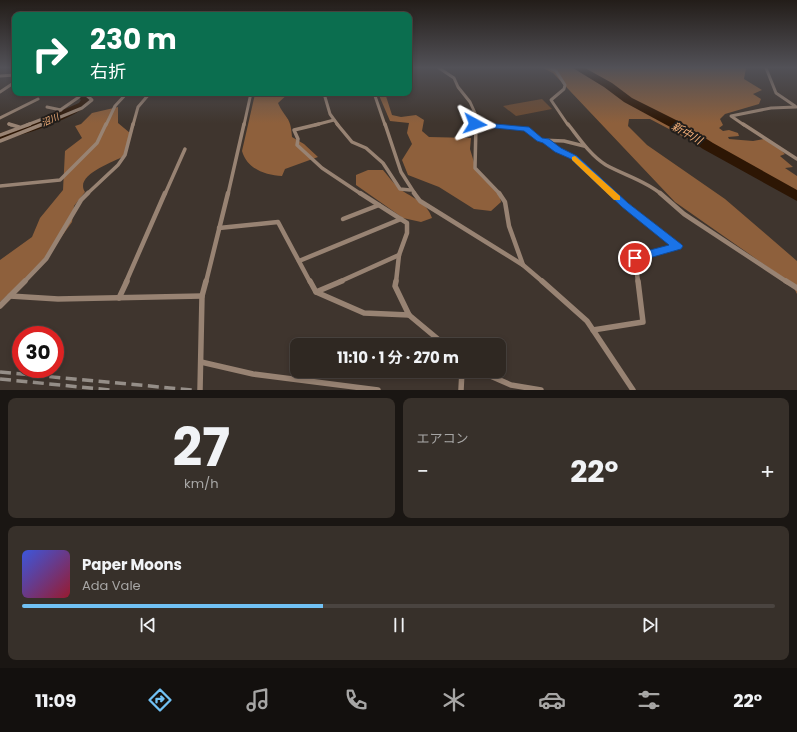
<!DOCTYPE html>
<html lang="ja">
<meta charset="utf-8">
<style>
:root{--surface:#2f2822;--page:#37302a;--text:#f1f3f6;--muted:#a7a6a5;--line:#4a4440;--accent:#71c1f4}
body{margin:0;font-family:Poppins,"Noto Sans JP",sans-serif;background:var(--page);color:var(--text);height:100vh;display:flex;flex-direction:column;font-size:15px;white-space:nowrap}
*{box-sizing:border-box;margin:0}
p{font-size:13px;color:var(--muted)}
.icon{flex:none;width:22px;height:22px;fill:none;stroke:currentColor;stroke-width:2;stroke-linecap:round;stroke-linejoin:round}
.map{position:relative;height:390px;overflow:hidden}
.panel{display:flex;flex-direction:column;gap:8px;padding:8px;background:#1a1613;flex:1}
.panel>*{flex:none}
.top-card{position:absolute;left:12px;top:12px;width:400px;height:84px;border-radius:8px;box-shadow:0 2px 6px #0003,0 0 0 1px var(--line);background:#0b6e4f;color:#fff;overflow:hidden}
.speed{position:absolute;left:12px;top:326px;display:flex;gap:8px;font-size:20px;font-weight:700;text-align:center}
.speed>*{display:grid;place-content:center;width:52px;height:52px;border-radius:50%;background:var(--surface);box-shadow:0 2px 6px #0003,0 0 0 1px var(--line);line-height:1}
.speed .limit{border:6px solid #d22;background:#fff;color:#111}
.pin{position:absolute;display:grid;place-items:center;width:34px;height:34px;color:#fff;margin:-17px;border:2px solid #fff;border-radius:50%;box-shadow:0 1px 4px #0007}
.me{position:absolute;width:44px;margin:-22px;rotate:95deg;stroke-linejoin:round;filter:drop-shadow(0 0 3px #0008)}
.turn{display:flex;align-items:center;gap:14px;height:84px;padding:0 12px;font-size:18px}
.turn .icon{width:52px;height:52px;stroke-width:2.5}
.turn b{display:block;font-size:28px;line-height:34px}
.big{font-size:30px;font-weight:700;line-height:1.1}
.panel .widget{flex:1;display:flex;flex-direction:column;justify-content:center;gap:6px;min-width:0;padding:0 14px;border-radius:8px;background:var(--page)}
.panel .dial{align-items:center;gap:0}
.dial b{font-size:52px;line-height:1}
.song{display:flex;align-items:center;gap:12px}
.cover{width:48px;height:48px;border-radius:6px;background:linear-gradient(135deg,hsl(230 70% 55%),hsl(350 70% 35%))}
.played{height:4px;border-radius:2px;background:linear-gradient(90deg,var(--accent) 40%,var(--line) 40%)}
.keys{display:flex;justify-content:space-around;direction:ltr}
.heat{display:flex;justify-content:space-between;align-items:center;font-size:22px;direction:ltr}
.panel .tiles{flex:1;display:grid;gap:8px;grid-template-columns:1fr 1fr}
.widget:last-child{grid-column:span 2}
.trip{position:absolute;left:290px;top:338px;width:216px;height:40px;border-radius:8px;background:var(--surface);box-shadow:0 2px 6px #0003,0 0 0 1px var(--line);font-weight:700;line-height:40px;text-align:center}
.menu{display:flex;height:64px;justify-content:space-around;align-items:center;background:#13100e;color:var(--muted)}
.menu .icon{width:28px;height:28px}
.menu .current{color:var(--accent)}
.menu b{font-size:18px;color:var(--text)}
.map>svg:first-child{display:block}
.green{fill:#6c4b32}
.forest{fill:#8e603c}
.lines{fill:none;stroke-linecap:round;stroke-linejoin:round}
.river{fill:#2d1604;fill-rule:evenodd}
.minor-far3{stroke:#988373;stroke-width:3}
.minor-far2{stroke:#988373;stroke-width:3.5}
.minor-far1{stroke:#988373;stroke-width:4.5}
.minor{stroke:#988373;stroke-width:5.5}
.rail{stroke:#958e88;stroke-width:3.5;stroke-dasharray:11 5.5;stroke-linecap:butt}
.route{fill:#1a73e8;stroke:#114b97}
.slow{fill:#f59e0b}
.labels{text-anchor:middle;stroke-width:4;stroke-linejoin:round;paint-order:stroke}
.far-water-label{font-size:9px;font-style:italic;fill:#f7b17a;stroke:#221e1b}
.water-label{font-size:11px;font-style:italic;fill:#f7b17a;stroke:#221e1b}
</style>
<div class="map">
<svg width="797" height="390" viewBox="0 0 797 390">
<rect width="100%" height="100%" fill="#3f352e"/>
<path class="green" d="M542,99l10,10 -36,7 -13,-10z"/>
<g class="forest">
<path d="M543,68h203l-2,11 18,11 -9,4 8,5 -2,5 -34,10 -5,5 3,6 -4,3 4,3 6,-1 9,3 1,3 -11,1 1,2 24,2 11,-2 12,6 9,9 -5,2 13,11 -8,1 12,8v24l-35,-22 -112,-59h-21l-1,7 19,19 78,54 72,62v33l-5,-10 -117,-82 -122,-129z"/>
<path d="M259,93h30l-11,10c7,16 13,13 14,34l12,7 14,13 -33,12 -3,7c-17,-1 -35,-7 -40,-25l13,-57z"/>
<path d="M378,93h7l7,22 9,2 15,-2 8,5 -2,11 7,6 42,1 -1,11 6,20 23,24 2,9 -10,9 -17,-2 -35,-22 -31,-12 -6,-15 10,-16 -5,-11 2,-10 -19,-2z"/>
<path d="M118,107v16l12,10 -6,23c-12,7 -50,19 -39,36l-11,14 -2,16 -31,43 -41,37v-42l32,-23 8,-19 23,-28 2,-39 17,-13 -7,-12 6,-2 11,-11z"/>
<path d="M368,170h15c5,6 11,14 17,19 12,9 27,13 32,29l-11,4 -18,-4 -47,-33v-10z"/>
</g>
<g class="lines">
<g class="river">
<path d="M573,68h12l27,15 20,15 48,24 33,21 84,47v11l-94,-52 -31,-21 -48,-26 -20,-15z"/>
<path d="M73,93h12l7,7c-12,18 -70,35 -92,41v-8l35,-11 44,-19 2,-3z"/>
</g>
<g class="minor-far3">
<path d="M439,68l15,10 4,9 12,15 5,11 1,12"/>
<path d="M550,68l6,3 9,14 -1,4 -13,11 17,25"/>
<path d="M766,68l10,25 19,13"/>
<path d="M0,76l15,-1"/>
<path d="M0,92l15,-10"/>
<path d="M327,93l-2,4 5,17 8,11"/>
<path d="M374,93l11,32"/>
<path d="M47,107l14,3"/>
<path d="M0,118l38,-19"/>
<path d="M9,124l2,1"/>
<path d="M475,124l7,1"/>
<path d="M27,125l26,-10 26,-18 -6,-4"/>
<path d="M41,125l41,-17 10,-8 -8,-7"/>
<path d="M106,125l9,-19 12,-13"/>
<path d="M133,125l5,-18 12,-14"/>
<path d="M244,125l7,-32"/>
<path d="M315,125l19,-5"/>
<path d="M744,125l-13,-9 40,-8 25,-1"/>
</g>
<g class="minor-far2">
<path d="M9,124l10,3"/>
<path d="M319,124l-25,6 4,9 -1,6 25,23 39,26"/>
<path d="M337,124l15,18 14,6 17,15 17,26 10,1"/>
<path d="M385,124l16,48 14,22"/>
<path d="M475,124l51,5 13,11 25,1 20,5"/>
<path d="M476,124l-1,44 25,26"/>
<path d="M568,124c11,14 22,31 38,41 18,10 40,16 55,29"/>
<path d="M743,124l54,35"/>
<path d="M0,135l30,-11"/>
<path d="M0,141l43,-17"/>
<path d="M546,141l12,9 16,8 40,36"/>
<path d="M0,186l60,-6 37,-37 9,-19"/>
<path d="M87,194l31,-29 7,-10 8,-31"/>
<path d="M165,194l20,-45"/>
<path d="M228,194l16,-70"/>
</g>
<g class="minor-far1">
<path d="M360,193l47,30v10l-8,22 -3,27"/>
<path d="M414,193l6,8 103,64 20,17"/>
<path d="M499,193l6,9 4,24 14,39"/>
<path d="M612,193l66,53 -43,12 3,24"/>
<path d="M660,193l24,21 103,68"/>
<path d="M343,219l36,-14"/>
<path d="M219,228l59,-6 32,60"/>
<path d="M299,261l102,-42"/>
<path d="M24,282l22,-23 35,-59 7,-7"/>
<path d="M126,282l39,-89"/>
<path d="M206,282l22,-89"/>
<path d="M339,282l60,-27"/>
</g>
<g class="minor">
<path d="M310,281l6,11 48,21 45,2"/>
<path d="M396,281l-1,5 14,29 36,30"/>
<path d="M542,281l45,40 46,69"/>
<path d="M786,281l11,7"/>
<path d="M316,292l26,-11"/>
<path d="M10,296l48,3 144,-3"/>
<path d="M119,298l8,-17"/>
<path d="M0,306l25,-25"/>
<path d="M593,330l50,-8 -5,-41"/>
<path d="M201,362l52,12 125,16"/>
<path d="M479,371l32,14 30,5"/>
<path d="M200,390l2,-94 4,-15"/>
<path d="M461,390l1,-19"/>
</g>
<g class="rail">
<path d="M0,372l192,18"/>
<path d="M0,379l110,11"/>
</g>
</g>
<linearGradient id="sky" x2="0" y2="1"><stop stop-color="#231d19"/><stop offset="0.55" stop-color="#525157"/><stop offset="1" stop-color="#525157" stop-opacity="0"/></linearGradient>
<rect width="797" height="123" fill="url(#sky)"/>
<path class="route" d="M473,122l56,5 13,11 7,1 12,9 16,8 51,47 53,41 2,2 -2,3 -46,13 -4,-1 -1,-3 1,-3 38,-10 -47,-38 -51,-48 -16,-7 -12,-9 -6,-2 -13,-10 -49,-5 -2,-1z"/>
<path class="slow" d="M575,156l45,40v4h-6l-42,-40v-3z"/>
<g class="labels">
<g class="far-water-label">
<text transform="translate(50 120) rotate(-24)" y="3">沼川</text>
</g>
<g class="water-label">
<text transform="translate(687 133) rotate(30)" y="4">新中川</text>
</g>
</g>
</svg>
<div class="speed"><div class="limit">30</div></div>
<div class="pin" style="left:635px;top:258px;background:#d93025"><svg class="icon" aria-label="arrive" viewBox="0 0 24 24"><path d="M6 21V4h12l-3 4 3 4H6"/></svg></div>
<svg class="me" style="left:475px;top:124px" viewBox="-20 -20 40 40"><path d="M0-17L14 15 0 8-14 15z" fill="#1a73e8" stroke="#fff" stroke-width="4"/></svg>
<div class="trip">11:10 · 1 分 · 270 m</div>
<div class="top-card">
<div class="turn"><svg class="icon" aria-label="right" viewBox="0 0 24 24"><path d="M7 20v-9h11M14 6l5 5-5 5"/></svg><div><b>230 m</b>右折</div></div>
</div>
</div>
<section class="panel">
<div class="tiles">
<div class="widget dial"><b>27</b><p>km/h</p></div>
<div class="widget"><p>エアコン</p>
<div class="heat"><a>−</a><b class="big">22°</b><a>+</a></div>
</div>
<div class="widget">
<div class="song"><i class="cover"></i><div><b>Paper Moons</b><p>Ada Vale</p></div></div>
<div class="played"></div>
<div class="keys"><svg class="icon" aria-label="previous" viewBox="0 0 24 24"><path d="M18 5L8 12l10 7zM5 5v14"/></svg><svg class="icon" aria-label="pause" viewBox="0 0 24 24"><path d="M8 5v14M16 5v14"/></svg><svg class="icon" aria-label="next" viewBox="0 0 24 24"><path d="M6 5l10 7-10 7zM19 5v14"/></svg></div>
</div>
</div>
</section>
<nav class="menu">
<b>11:09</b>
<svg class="icon current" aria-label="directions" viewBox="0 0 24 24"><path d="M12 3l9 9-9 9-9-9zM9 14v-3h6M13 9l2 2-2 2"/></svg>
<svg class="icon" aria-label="music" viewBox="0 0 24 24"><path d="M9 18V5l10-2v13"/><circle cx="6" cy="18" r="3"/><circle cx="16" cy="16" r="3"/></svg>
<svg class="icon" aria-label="phone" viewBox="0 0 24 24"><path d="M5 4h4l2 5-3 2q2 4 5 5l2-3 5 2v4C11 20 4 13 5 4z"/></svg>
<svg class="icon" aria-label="climate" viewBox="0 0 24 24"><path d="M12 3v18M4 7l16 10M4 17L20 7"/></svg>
<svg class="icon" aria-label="car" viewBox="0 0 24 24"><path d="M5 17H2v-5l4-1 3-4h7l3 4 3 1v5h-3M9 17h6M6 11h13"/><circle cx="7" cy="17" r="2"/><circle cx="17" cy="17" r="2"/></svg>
<svg class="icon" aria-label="filters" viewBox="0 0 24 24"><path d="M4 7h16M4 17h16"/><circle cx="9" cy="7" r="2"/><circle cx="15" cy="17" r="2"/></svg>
<b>22°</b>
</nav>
